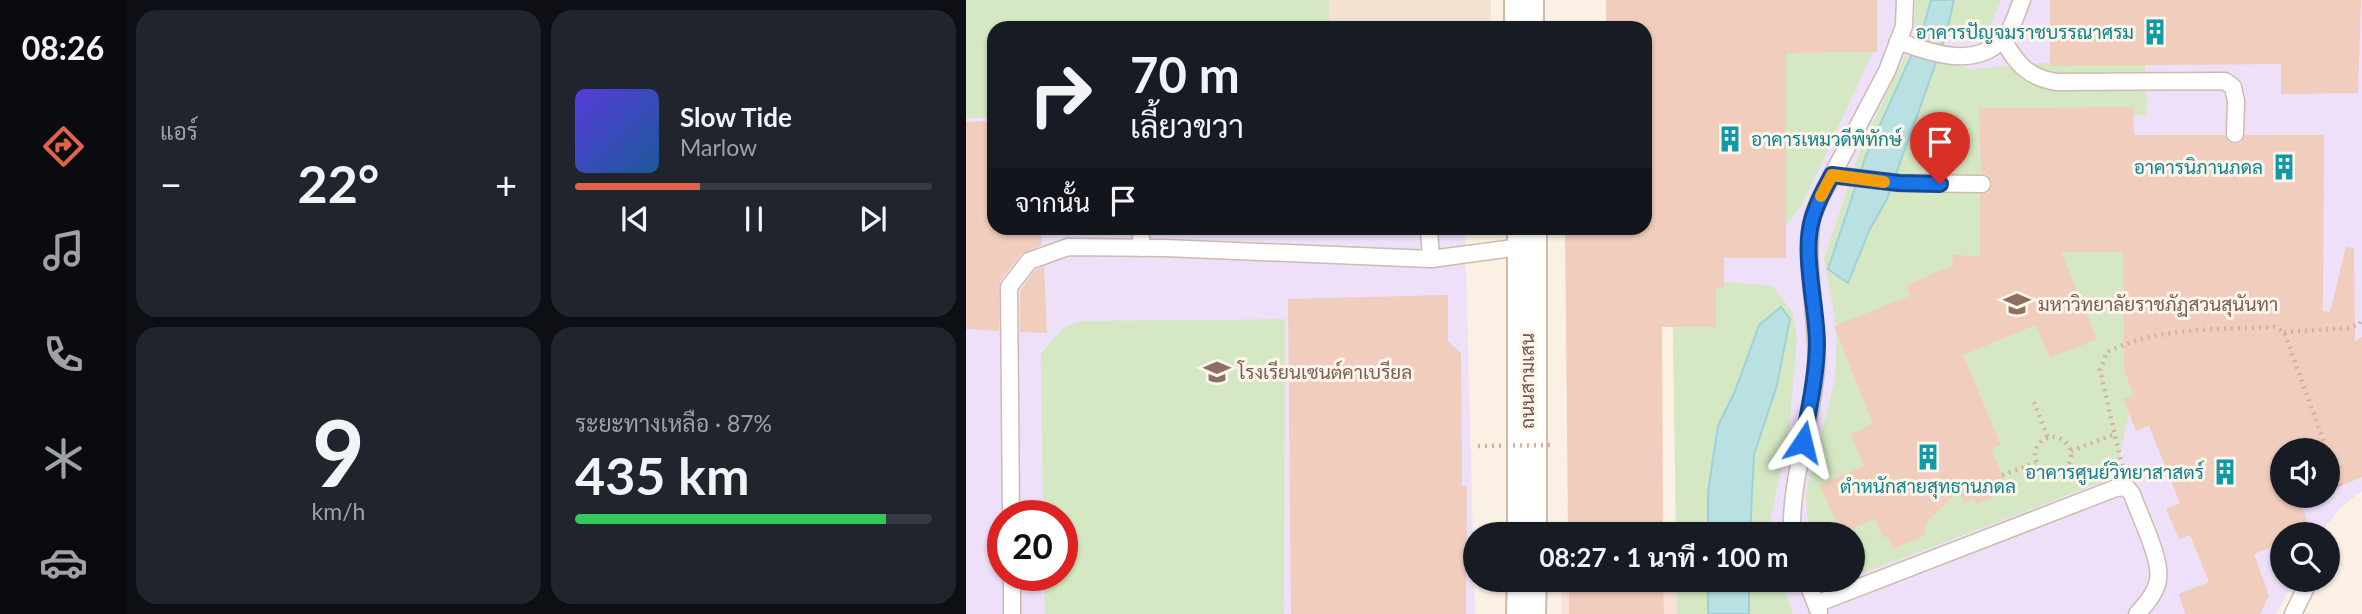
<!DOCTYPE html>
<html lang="th">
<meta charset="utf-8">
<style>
:root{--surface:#171b24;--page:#20242c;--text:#f1f3f6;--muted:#9ea1a6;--line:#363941;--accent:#e2624c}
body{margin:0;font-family:Lato,Sarabun,sans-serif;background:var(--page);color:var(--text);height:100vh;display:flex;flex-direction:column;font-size:26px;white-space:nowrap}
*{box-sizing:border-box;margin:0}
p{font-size:23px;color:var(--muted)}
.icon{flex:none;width:38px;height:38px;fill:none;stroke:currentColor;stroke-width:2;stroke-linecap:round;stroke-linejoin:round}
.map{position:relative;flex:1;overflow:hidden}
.side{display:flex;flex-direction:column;gap:10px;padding:10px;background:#0d0f14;width:840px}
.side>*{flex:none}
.guide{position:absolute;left:21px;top:21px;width:665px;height:214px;border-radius:21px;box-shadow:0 2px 5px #0004;background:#171b24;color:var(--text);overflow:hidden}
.fabs{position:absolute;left:1304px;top:438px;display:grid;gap:14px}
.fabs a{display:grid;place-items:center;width:70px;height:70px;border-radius:50%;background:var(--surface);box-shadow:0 2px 5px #0004;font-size:35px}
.speed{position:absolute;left:21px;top:500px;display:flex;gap:14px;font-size:35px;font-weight:700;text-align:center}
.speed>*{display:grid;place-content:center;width:91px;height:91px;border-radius:50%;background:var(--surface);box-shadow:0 2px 5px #0004;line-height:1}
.speed .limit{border:10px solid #d22;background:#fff;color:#111}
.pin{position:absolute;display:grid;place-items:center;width:60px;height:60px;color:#fff;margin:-72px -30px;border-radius:50% 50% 50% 0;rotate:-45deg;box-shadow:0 0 7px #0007}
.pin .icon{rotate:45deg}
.me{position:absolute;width:77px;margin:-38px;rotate:10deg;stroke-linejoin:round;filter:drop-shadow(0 0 5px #0008)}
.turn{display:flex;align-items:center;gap:24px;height:147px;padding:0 28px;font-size:32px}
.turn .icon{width:91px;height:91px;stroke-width:2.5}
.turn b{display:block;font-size:49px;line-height:60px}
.then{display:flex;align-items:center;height:66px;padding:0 28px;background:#0003;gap:14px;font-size:26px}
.big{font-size:52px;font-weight:700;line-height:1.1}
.side .card{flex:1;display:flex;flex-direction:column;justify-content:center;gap:10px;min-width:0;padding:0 24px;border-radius:21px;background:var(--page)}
.side .dial{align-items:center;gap:0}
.dial b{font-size:91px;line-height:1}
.song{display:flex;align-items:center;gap:21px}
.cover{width:84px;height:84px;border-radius:10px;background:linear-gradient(135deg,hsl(250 70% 55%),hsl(210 70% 35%))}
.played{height:7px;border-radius:4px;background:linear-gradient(90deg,var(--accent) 35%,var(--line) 35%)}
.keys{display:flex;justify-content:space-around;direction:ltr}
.heat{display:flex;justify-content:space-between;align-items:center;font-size:38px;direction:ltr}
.charge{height:10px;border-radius:5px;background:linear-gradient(90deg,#34c759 87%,var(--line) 0)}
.side .tiles{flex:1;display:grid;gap:10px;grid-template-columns:repeat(2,1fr)}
.trip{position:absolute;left:497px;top:522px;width:402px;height:70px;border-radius:35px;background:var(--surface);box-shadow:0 2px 5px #0004;font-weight:700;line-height:70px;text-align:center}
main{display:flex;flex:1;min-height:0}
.dock{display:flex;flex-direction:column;width:126px;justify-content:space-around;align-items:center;background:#090b0e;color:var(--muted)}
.dock .icon{width:49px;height:49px}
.dock .current{color:var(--accent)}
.dock b{font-size:32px;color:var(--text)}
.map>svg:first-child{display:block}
.residential{fill:#f3e2d2}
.commercial{fill:#fbe0d8}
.education{fill:#ede0f8;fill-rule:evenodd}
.green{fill:#d5e8c3}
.water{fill:#b9e1e4;stroke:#9fd1d6;stroke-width:2}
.building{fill:#f0cdbc}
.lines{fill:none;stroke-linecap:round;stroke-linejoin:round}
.lane-casing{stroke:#cfbaad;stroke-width:19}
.secondary-casing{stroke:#d1b9ab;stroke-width:42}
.path{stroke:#d5b09f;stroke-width:4.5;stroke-dasharray:2 5;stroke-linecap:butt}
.lane{stroke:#fff;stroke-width:16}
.secondary{stroke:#fff;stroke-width:38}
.path-bridge{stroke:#d5b09f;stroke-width:4.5;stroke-dasharray:2 5;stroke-linecap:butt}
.route-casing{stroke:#114b97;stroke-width:18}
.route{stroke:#1a73e8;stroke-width:12}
.slow{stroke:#f59e0b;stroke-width:12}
.labels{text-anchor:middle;stroke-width:6;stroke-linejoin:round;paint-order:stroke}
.culture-label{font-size:19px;fill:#0d838f;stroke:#fef5ea;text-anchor:end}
.education-label{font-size:19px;fill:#785e54;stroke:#fef5ea;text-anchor:start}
.street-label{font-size:19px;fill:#73564a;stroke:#fef5ea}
</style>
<main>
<nav class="dock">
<b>08:26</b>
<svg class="icon current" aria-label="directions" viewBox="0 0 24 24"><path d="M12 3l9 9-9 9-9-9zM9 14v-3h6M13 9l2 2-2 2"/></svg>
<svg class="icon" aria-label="music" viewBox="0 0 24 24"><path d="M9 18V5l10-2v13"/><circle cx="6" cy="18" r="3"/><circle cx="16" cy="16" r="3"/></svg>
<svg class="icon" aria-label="phone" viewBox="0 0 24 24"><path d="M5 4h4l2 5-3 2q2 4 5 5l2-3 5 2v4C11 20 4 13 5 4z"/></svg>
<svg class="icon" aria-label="climate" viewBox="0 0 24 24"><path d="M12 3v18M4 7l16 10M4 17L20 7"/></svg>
<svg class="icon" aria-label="car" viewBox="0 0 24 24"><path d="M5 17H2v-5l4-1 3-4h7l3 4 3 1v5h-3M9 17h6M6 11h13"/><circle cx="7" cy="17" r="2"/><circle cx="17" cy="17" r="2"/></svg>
</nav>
<section class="side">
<div class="tiles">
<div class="card"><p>แอร์</p>
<div class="heat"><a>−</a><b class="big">22°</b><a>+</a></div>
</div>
<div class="card">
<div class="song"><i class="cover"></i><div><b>Slow Tide</b><p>Marlow</p></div></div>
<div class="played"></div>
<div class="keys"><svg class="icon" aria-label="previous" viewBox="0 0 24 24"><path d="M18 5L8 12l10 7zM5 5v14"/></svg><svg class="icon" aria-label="pause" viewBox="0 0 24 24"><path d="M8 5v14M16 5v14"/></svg><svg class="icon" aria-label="next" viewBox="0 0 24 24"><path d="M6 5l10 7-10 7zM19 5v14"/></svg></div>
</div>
<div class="card dial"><b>9</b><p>km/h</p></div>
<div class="card"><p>ระยะทางเหลือ · 87%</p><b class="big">435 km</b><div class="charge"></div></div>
</div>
</section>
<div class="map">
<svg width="1396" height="614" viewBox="0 0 1396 614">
<rect width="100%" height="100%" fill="#fbf0e4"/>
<rect class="residential" x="363" y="0" width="162" height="28"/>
<path class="commercial" d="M595,579h115l1,35h-115z"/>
<g class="education">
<path d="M703,0h693v491l-21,16 -21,27h-38v45h12l-18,35h-599l-1,-35h177v-45h-177zM1316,450h46v45h-46z"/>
<path d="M0,118h28v110h471l10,386h-509zM37,516h59v60h-59z"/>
</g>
<g class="green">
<path d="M0,0h363v28h-335v90h-28z"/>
<path d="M950,0h85l-13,31 -20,9 -54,-16z"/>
<path d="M907,52l-71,153 -16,20v-172z"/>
<path d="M1179,55l2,60 -162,7 144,119 9,132 -23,104 -262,100v-43h-43l-2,-5 -2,-35 29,-114 2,-49 -13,-73 38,-113 43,-89 67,13z"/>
<path d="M706,277l101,9 20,27 4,27 -8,89 -19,94v11h-94z"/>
<path d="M319,319l-1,295h-239l-1,-38h18v-60h-19l-2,-163 22,-25 17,-7z"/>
<path d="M710,579h105l12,35h-116z"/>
</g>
<g class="water">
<path d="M965,0h23l-8,35 -59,164 -18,32 -21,52 -20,-14 37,-111 57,-126z"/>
<path d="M815,307l9,12 -13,66 -23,70 -4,79h-42v-42l10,-66 17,-35 24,-66z"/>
<rect x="742" y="579" width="41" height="35"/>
</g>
<g class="building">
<path d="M640,0h271v52l-91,1v205h-62v30h-8v39h-54l1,207h-95l-3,-306h80v-200h-39z"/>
<path d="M1084,0h311l-3,93 -77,1v-30l-231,2z"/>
<path d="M1167,107l1,28h91l4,8 6,1 6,-1 4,-8h79l-1,176 7,1 16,-65 8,1 1,93 7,-4v140l-34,14v-41h-46v45h15l16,39h-31v9l-28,11 15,42 -9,18h-75l-6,-20 30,-12 -19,-47 -11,4 -13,-30 14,-6 -31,-77 -13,5 -13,-32 11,-4 -10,-25 -1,-118h-62l36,87 -47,19 -14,-33 -73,30 38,90 -10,4 15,36 -9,4 3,5 -23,10 -3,-6 -10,5 -5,-13 -33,33 -2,13 -31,13 -6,-13 -4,2 -8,-19 -34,14 -21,-48 44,-19 -13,-32 22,-10 -39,-98 76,-30 -4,-11 46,-19 1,-11 27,1v-62l8,-1 4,-10 -4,-8 -7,-2 -2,-65z"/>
<path d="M28,121v107h47l1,17 -21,9 -21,27 -1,50 -33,-2v-207z"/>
<path d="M78,267l3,66 -27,-1v-41l15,-21z"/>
<path d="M482,295v46l13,12 1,133h5l-1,128h-175l-3,-315z"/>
<path d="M603,579h94l1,35h-95z"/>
</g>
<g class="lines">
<g class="lane-casing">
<g id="lane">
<path d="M1037,39c13,25 26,39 54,43l168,-1 8,6 3,14 -1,33"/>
<path d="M932,41c35,13 81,29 108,-6 8,-9 11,-24 16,-35"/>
<path d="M866,175l67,8 83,1"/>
<path d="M175,228v20"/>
<path d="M463,228l2,31"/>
<path d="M45,516l-2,-229 20,-26 39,-14 97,1 266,11 97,-13"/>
<path d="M826,534c-2,-56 20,-109 24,-165 3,-47 -11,-98 -5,-144 1,-9 5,-17 8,-25l68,-129 17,-45 1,-26"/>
<path d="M46,576v38"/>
<path d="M840,579l13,33"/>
<path d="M850,604l300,-116 10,-1 6,7c7,21 30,65 26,86 -2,13 -13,25 -21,34"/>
<path d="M1327,614l17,-35"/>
</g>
</g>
<g class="secondary-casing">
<g id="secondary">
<path d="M558,0v28"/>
<path d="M561,534v-306"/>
<path d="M560,614l1,-35"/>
</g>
</g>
<g class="path">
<path d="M1318,332l64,-4 12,-4 2,-5"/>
<path d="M1068,402l14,36"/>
<circle cx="1087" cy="455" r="18"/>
<path d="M1105,451l44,-17"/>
<path d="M1362,451l14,39"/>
<path d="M1156,466l-22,-96 7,-18c54,-26 109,-22 167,-25l10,5 43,118"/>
<path d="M1036,475l34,-12"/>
</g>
<use href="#lane" class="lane"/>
<use href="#secondary" class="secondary"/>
<path class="path-bridge" d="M512,446l77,-1"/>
</g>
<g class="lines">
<g class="route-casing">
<path id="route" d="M837,442c6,-33 13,-64 14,-97 0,-37 -15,-91 -5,-125 4,-16 12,-30 20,-45l67,8 41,1"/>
</g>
<use href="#route" class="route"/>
<path class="slow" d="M855,196l11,-21 52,7"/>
</g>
<defs>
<g id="building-bare" transform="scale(2.1)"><path d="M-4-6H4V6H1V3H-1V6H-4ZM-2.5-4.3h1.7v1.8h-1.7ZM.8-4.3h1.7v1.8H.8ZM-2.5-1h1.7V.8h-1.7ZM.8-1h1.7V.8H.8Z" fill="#0f9aa8" stroke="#fef5ea" stroke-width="2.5" paint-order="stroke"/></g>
<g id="university-bare" transform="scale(2.1)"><path d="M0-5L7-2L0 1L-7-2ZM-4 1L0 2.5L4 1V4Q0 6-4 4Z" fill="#8d6e63" stroke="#fef5ea" stroke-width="2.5" paint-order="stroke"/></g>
<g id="school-bare" transform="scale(2.1)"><path d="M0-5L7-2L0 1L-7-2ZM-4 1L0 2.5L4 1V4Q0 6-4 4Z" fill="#8d6e63" stroke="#fef5ea" stroke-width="2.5" paint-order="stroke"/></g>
</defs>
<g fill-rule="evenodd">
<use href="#building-bare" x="1189" y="32"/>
<use href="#building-bare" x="764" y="139"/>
<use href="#building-bare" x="1318" y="167"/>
<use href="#university-bare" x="1051" y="304"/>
<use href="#school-bare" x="251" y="372"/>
<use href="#building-bare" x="962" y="457"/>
<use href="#building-bare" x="1259" y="472"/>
</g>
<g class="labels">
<g class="culture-label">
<text x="1168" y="39">อาคารปัญจมราชบรรณาศรม</text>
<text x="785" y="146" text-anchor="start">อาคารเหมวดีพิทักษ์</text>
<text x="1297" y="174">อาคารนิภานภดล</text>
<text x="1238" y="479">อาคารศูนย์วิทยาสาสตร์</text>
<text x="962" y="493" text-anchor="middle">ตำหนักสายสุทธานภดล</text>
</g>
<g class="education-label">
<text x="1072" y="311">มหาวิทยาลัยราชภัฏสวนสุนันทา</text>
<text x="272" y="379">โรงเรียนเซนต์คาเบรียล</text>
</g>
<g class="street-label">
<text transform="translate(561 381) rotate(-90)" y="7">ถนนสามเสน</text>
</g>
</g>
</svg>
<div class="fabs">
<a><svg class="icon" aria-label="sound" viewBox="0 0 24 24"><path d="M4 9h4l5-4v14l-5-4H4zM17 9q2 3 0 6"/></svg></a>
<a><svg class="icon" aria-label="search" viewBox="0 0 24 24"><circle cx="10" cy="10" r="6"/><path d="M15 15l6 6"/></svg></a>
</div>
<div class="speed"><div class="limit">20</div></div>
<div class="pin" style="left:974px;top:184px;background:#d93025"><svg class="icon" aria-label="arrive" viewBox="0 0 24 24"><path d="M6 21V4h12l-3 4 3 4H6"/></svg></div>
<svg class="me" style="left:837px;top:442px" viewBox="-20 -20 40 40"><path d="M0-17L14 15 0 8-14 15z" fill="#1a73e8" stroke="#fff" stroke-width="4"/></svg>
<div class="trip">08:27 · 1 นาที · 100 m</div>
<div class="guide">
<div class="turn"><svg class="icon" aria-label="right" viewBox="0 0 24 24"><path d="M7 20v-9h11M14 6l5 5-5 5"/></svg><div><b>70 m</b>เลี้ยวขวา</div></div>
<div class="then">จากนั้น<svg class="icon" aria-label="arrive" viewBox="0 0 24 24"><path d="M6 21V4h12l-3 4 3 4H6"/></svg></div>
</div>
</div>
</main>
